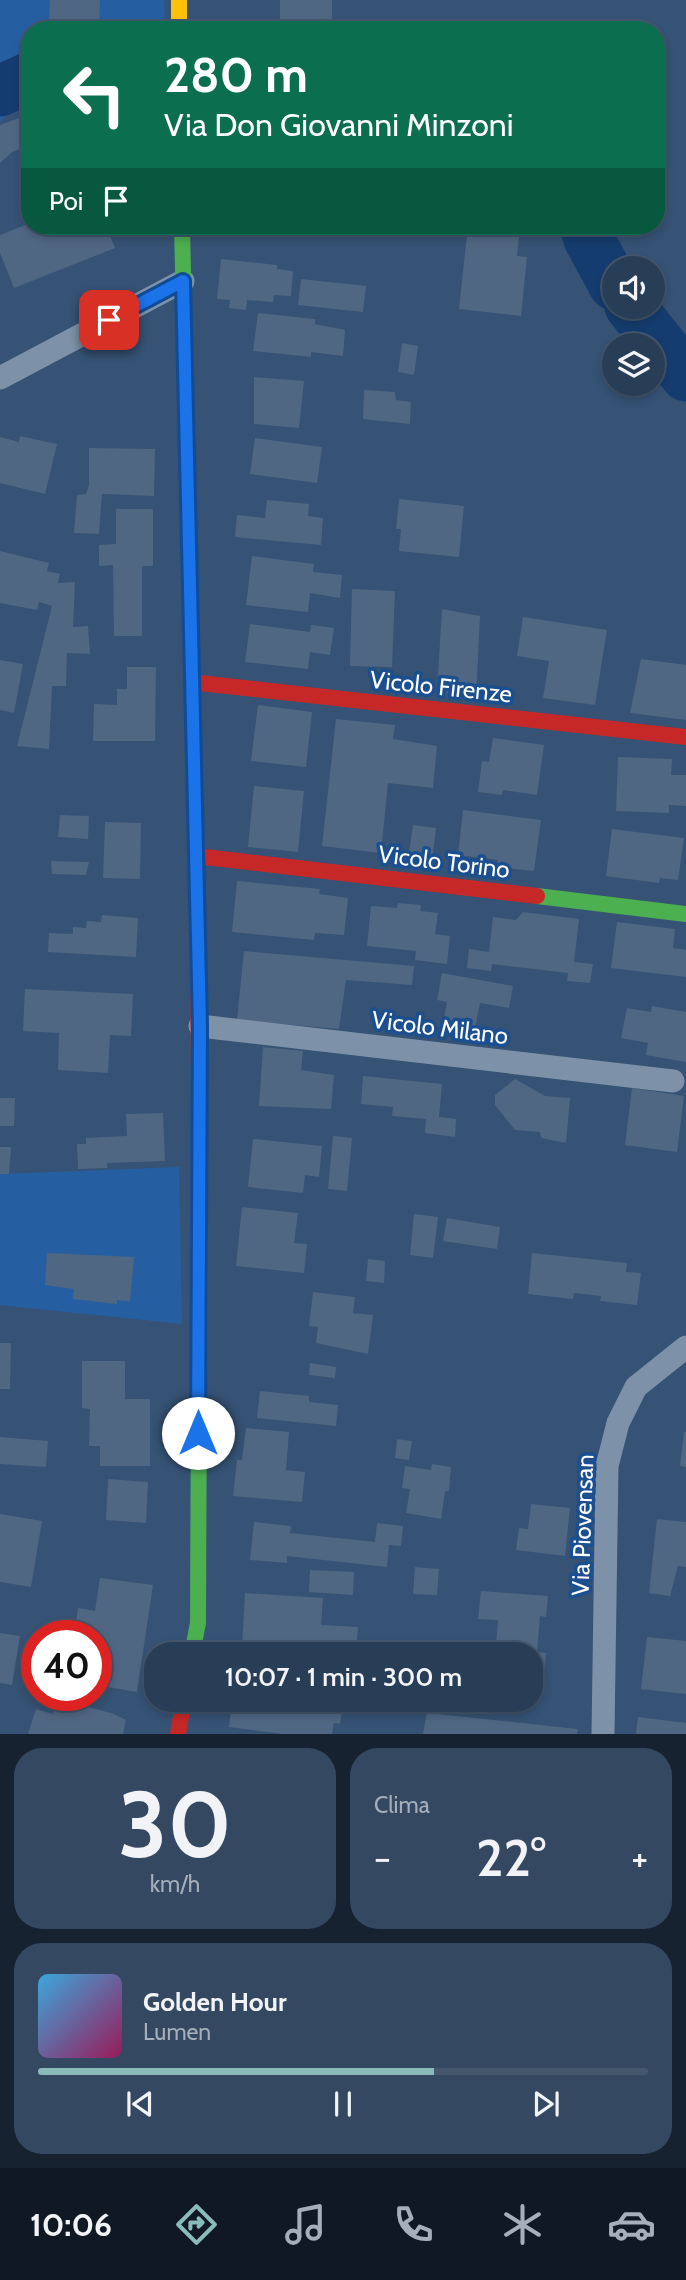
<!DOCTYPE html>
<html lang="it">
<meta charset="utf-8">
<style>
:root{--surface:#283e57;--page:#344961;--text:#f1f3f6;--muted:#a5aeba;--line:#44576d;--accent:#8bbbb9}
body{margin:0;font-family:Cabin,sans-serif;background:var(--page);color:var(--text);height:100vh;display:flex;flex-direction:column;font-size:26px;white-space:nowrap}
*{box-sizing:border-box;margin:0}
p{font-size:23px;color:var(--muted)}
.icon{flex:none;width:38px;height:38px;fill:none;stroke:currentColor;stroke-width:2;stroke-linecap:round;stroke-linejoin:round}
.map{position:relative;height:1734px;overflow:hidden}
.side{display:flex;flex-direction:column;gap:14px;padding:14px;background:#162230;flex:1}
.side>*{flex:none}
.hud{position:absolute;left:21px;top:21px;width:644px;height:214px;border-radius:28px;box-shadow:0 4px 10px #0003,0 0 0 2px var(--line);background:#0b6e4f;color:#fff;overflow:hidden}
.fabs{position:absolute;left:602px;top:256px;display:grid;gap:14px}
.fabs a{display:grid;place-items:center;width:63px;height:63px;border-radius:50%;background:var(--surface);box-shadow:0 4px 10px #0003,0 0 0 2px var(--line);font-size:35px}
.speed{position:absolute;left:21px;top:1620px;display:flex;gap:14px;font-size:35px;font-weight:700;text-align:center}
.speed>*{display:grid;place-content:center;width:91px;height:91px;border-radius:50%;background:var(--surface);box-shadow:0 4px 10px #0003,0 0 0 2px var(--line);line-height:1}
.speed .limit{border:10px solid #d22;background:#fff;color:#111}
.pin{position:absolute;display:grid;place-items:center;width:60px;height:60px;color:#fff;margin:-30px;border-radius:14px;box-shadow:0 4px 10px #0006}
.me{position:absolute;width:77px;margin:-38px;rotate:0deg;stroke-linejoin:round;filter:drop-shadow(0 0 5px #0008)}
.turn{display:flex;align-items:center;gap:24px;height:147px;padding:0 28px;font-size:32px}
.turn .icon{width:91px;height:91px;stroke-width:2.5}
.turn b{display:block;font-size:49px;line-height:60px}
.then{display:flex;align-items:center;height:66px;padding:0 28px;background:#0003;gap:14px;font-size:26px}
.big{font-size:52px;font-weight:600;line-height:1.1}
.side .tile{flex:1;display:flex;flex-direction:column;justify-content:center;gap:10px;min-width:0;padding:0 24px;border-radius:28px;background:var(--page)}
.side .dial{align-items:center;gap:0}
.dial b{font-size:91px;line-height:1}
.song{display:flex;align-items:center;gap:21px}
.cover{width:84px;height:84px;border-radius:10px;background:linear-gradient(135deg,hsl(200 70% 55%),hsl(330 70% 35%))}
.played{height:7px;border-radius:4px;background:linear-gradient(90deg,var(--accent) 65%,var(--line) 65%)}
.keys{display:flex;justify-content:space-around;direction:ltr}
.heat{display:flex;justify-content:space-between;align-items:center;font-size:38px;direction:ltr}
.side .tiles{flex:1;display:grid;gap:14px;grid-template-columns:1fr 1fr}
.tile:last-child{grid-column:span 2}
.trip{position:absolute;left:144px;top:1642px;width:399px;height:70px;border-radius:28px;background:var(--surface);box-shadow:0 4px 10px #0003,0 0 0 2px var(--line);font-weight:600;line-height:70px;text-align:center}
.menu{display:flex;height:112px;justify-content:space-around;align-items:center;background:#101923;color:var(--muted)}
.menu .icon{width:49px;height:49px}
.menu .selected{color:var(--accent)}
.menu b{font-size:32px;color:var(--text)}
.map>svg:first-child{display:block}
.green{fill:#265fa1}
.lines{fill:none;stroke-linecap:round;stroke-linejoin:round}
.river{stroke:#153c6e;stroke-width:51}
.building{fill:#506783}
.street{stroke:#7d92a8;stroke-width:23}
.fast{stroke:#4caf50;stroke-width:16}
.slow{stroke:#ffc107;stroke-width:16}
.jam{stroke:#c62828;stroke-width:16}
.route-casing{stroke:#114b97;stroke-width:18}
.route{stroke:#1a73e8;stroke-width:12}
.labels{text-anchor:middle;stroke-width:7;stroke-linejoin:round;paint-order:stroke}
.street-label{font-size:24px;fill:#fff;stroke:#1b4f8f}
</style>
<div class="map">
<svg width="686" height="1734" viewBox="0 0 686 1734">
<rect width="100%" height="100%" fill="#365274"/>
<g class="green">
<path d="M0,0h164l1,30h-135v67l-16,9 -14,16z"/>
<path d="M179,1167l3,157 -182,-19v-131z"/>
</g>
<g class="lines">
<g class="river">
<path d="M0,91l30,-14"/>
<path d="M585,226l4,13 25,46"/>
<path d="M630,306l56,70"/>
</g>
</g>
<g class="building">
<path d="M50,0h50l-1,30h-50z"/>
<path d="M280,0h52v24l-52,-1z"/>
<path d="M30,114v31l-18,7 -12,11v-38z"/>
<path d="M30,223l76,3 9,22 -101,40 -14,-35v-18z"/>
<path d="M468,226h52l-3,30 10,1 -6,59 -62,-7z"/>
<path d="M221,259l56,6v4l16,2 -2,25 -17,-1 -1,7 -26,-2 -1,10 -17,-2 1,-8 -13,-1z"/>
<path d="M301,279l65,7 -3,26 -65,-7z"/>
<path d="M258,313l57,6v5l30,6 -2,26 -32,-4v5l-58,-6z"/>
<path d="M402,343l16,3 -4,29 -16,-3z"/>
<path d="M254,377l50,4 -5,47 -45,-4z"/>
<path d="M364,390l31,2 1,8 15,2 -1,22 -47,-5z"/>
<path d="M20,436l37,8 -12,50 -45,-11v-46l19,5z"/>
<path d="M255,438l67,9 -5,36 -67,-9z"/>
<path d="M89,448l66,1 -1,47 -52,-2 -3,40 -25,-1 3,-38 9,-1 3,-9z"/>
<path d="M399,499l65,7 -5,51 -60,-6 2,-22h-5z"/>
<path d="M267,500l42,4 -1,12 15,2 -2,27 -86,-8 2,-22 28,3z"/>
<path d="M116,509h37v57h-11v70h-28l-1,-71 -14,1v-21l17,-1z"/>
<path d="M0,551l49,12 -2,8 13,3 -2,9 17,-1 -2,45 15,-1 2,28 -23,-1 -1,33h-14l-3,63 -32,-3 35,-140 -13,-4 -2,8 -37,-7z"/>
<path d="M252,556l62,8 -1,8 29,3 -2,23 -30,-5 -2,19 -62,-7z"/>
<path d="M352,589l43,2 -3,76 -42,-1z"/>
<path d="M442,609l38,7 -4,83 -27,-2 1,-4 -13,-1z"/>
<path d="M523,617l84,13 -12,75 -52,-7 6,-37 -32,-5z"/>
<path d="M250,624l60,8 1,-7 23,3 -4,27 -20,-3 -2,17 -63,-7z"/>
<path d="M641,659l45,6v55l-56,-7z"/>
<path d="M0,660l23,4 -9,49 -14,-3z"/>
<path d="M127,667h29l-1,74h-62l1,-37 23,1v-16h10z"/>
<path d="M258,705l54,7 -6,55 -55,-6z"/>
<path d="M336,719l59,6 -2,14 44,7 -4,42 -45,-5 -7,70 -59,-7z"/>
<path d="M493,738l51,7 -7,50 -34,-5 -1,5 -24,-3 4,-31 7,1z"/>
<path d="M618,757l54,2 -1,16h15v31l-17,-1v8l-53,-2z"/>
<path d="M254,786l50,5 -6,61 -50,-5z"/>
<path d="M463,810l78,10 -7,51 -37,-4 1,-7 -40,-5z"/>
<path d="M60,815l29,1 -1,23 -30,-2z"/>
<path d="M105,822l36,1 -1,56 -37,-1z"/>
<path d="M413,825l23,3 -5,41 -24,-3z"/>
<path d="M612,829l72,9 -6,42 -18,-2 -1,5 -53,-7z"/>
<path d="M51,861l38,1 -3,13 -34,-1z"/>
<path d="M237,881l83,8 -1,5 29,4 -4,37 -29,-2 -1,7 -82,-8z"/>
<path d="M398,903l23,2 -1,6 18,2 -3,21 15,2 -3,28 -32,-4 1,-9 -49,-5 4,-40 26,2z"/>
<path d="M523,912l56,7 -5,43 19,2 -3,19 -23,-2 1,-8 -76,-9 -1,7 -24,-3 2,-19 20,3 4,-35 23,3z"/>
<path d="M102,915l36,3 -2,39 -88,-5 1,-19 24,1v-7l13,1 1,-7 14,1z"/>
<path d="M617,922l58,7 -2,19 13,2v27l-75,-9z"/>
<path d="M244,951l170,15 -2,19 -66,-5 -7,49 -102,-9z"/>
<path d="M442,973l71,13 -4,22 -29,-5 -6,31 -32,-5 5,-27 -10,-2z"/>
<path d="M25,989l108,5 -2,42 -21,-1 -2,38 -50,-3 1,-37 -36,-2z"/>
<path d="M652,1006l34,6v50l-40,-7 2,-12 -27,-5 6,-30 24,4z"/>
<path d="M263,1047l40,4 -2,19 33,5 -3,34 -72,-3z"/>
<path d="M363,1076l79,8 -3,33 17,2 -1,18 -30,-4 1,-14 -34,-3 1,-9 -32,-3z"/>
<path d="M515,1079l30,17 25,2 -4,45 -25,-5 -1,-6 -25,-2 -20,-25v-10z"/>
<path d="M632,1088l52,8 -7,56 -52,-7z"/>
<path d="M0,1098h15l-1,28h-14z"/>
<path d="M163,1113l2,48 -58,2v5l-29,1 -1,-25h9v-6l41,-2 -1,-22z"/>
<path d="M333,1136l19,2 -5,53 -19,-2z"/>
<path d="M253,1139l69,7 -3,31 -14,-2 -2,18 -55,-6z"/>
<path d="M0,1147h11l-2,27h-9z"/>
<path d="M242,1207l56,6 -4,30 13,1 -3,29 -68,-7z"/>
<path d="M414,1214l24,3 -5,41 -23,-3z"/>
<path d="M447,1218l53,9 -3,22 -54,-8z"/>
<path d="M47,1253l87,4 -4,44 -13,-1v4l-44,-5 1,-10 -29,-4z"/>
<path d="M532,1253l95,10 -1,9 15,1 -4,32 -37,-4 1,-5 -27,-3 -1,6 -45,-5z"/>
<path d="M368,1259l17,2 -1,22 -18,-2z"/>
<path d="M313,1292l42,5 -2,16 20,2 -5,39 -52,-11 2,-16 -9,-1z"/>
<path d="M0,1343h11l-1,46h-10z"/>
<path d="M82,1361h43v38h25v67h-50v-20h-11l1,-37 -8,-1z"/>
<path d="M310,1363l26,4 -1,11 -26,-3z"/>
<path d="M260,1391l49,5v6l29,3 -2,21 -79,-8z"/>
<path d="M246,1428l43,4 -3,38 19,2 -3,30 -69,-6 4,-36h5z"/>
<path d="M684,1432h2v35l-6,-1z"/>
<path d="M0,1437l48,4 -2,26 -46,-3z"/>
<path d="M397,1439l15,2 -3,19 -14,-2z"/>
<path d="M432,1464l19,3 -2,24h-4l-4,28 -35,-6 4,-24 -8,-1 3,-22 26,4z"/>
<path d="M108,1479l40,3 -2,41 -40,-3z"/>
<path d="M531,1504l39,4 -5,48 -49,-6 3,-22 9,1z"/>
<path d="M0,1514l42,7 -11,66 -31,-5z"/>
<path d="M657,1519l29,3v45l-8,-1 -8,30 -21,-3z"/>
<path d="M254,1522l37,4 -1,7 85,9 2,-19 26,3 -2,20 -12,-1 -2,22 -100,-11v7l-37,-3z"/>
<path d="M415,1567l24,2 -2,26 -24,-1z"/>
<path d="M310,1570l44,2 -1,23 -44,-3z"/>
<path d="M100,1578l53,7 -16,107 -41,-7v-49h-22l4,-28 17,3z"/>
<path d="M481,1591l67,5 -2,21 -6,-1 -3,36 9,1 -2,21 -14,-1v-19h-53l1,-11 18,2 2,-25 -20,-1z"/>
<path d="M245,1593l78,5 -2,27 37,2 -2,26 -114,-7z"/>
<path d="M0,1633l20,3 -8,49 -12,-2z"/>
<path d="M647,1637l39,4v53l-45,-5z"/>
<path d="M56,1698l58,16 12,6 -3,14h-95l8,-25 17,5z"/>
<path d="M225,1699h119l-4,25 -6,-1 -2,11h-50l-53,-7 2,-17 -7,-1z"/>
<path d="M427,1713l141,15 10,1 -1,5h-154z"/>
<path d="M638,1717l48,6v11h-50z"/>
</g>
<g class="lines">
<g class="street">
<path d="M0,378l183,-97"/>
<path d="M200,1026l473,55"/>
<path d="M603,1734l4,-268 11,-43 18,-36 50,-40"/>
</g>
<g class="fast">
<path d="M182,226l15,672"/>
<path d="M537,896l149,18"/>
<path d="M192,1654l6,-31 2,-471"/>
</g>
<path class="slow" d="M179,0v30"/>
<g class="jam">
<path d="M191,682l495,55"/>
<path d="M196,856l341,40"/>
<path d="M197,898l3,254"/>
<path d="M178,1734l6,-35"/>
</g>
</g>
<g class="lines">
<g class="route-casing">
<path id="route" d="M109,320l74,-39 17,745 -2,407"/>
</g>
<use href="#route" class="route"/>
</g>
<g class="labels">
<g class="street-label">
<text transform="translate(441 687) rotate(6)" y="8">Vicolo Firenze</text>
<text transform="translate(444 862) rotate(7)" y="8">Vicolo Torino</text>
<text transform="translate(440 1028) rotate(7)" y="8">Vicolo Milano</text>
<text transform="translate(583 1525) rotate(-88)" y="8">Via Piovensan</text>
</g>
</g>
</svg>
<div class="fabs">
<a><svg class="icon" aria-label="sound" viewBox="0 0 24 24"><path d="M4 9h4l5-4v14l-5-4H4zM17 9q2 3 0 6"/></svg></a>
<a><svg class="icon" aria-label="layers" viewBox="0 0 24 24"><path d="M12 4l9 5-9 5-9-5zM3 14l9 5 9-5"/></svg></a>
</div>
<div class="speed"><div class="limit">40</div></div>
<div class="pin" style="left:109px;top:320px;background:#d93025"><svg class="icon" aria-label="arrive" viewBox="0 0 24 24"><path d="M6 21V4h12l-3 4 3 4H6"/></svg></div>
<svg class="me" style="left:198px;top:1433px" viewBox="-20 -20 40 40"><circle r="19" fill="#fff"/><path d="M0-13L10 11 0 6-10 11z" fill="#1a73e8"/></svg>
<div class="trip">10:07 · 1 min · 300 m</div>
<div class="hud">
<div class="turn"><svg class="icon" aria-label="left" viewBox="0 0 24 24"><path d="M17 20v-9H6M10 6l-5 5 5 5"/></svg><div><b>280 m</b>Via Don Giovanni Minzoni</div></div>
<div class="then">Poi<svg class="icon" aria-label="arrive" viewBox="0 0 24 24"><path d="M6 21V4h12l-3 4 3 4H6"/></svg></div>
</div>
</div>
<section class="side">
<div class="tiles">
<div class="tile dial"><b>30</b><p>km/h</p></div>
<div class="tile"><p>Clima</p>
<div class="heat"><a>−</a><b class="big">22°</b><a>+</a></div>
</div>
<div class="tile">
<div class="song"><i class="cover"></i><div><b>Golden Hour</b><p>Lumen</p></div></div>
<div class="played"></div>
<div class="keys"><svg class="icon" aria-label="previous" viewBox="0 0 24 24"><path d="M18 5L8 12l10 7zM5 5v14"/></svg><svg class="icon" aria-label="pause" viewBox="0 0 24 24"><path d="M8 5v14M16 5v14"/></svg><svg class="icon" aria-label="next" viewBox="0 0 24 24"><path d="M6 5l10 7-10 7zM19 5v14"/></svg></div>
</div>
</div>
</section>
<nav class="menu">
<b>10:06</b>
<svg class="icon selected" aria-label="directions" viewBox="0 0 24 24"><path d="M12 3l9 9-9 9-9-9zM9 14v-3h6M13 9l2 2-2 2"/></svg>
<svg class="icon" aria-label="music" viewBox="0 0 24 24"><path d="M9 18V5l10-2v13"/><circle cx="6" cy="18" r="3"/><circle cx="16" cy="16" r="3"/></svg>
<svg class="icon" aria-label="phone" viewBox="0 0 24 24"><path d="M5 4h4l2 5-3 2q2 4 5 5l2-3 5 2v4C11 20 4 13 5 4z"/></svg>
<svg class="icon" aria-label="climate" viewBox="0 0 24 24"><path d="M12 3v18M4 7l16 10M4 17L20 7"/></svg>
<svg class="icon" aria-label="car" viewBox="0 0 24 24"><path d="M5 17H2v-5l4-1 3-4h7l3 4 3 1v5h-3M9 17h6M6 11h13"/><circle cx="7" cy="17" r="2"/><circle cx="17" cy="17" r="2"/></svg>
</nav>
